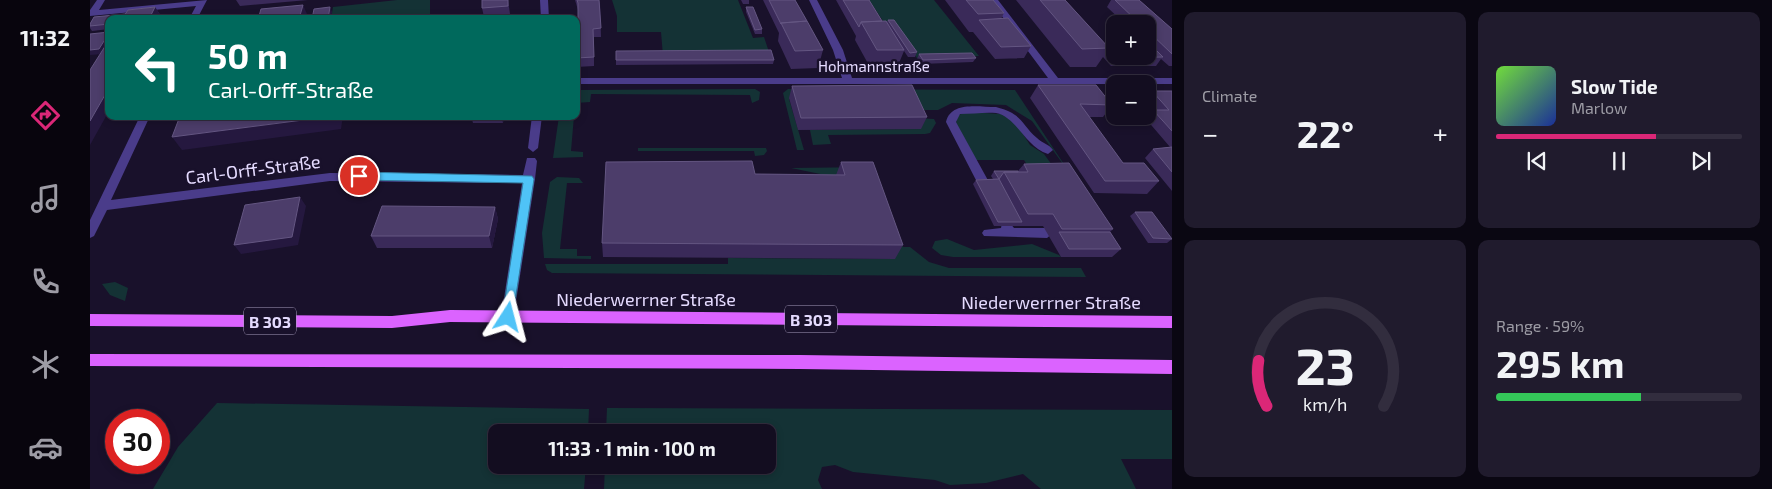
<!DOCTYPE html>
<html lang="en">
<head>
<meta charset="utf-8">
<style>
	:root { --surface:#130d20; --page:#201b2d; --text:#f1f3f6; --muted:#9d9ca5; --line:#322d3e; --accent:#db2777 }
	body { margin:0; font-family:"Exo 2",sans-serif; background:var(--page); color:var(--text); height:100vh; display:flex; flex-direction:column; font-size:19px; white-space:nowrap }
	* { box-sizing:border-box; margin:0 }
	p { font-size:16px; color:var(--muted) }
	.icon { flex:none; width:28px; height:28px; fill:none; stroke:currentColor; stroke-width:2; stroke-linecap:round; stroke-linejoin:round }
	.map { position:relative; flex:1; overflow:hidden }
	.side { display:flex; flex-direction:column; gap:12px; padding:12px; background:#0a0712; width:600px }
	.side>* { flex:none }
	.guide { position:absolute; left:15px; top:15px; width:475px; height:105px; border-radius:10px; box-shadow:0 2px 8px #0003,0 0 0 1px var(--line); background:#00695c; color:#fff; overflow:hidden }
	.tools { position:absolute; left:1016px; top:15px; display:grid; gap:10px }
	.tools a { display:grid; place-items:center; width:50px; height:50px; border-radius:10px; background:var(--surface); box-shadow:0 2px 8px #0003,0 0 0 1px var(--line); font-size:25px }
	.speed { position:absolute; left:15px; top:409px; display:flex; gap:10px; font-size:25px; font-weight:700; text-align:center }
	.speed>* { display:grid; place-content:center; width:65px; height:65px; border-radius:50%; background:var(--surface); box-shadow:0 2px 8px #0003,0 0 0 1px var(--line); line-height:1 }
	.speed .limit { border:8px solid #d22; background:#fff; color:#111 }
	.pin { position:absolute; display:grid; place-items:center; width:42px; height:42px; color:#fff; margin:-21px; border:2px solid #fff; border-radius:50%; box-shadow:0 1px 5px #0007 }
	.me { position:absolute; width:55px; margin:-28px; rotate:9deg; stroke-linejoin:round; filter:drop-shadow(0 0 4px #0008) }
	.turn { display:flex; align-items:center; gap:18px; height:105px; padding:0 20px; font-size:22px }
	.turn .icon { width:65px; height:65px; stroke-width:2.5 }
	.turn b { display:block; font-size:35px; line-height:42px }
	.big { font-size:38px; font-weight:700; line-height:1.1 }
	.side .tile { flex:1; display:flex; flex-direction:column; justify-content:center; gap:8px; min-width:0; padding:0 18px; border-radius:10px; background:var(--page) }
	.side .dial { align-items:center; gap:0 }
	.dial svg { height:130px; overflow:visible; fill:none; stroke:var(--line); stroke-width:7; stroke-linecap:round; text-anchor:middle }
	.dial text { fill:var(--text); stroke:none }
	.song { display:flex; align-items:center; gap:15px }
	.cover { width:60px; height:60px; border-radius:8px; background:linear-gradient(135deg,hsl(100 70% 55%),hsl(230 70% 35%)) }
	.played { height:5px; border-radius:2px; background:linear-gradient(90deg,var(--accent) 65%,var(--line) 65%) }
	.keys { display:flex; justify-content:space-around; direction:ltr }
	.heat { display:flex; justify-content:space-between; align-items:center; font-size:28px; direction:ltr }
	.charge { height:8px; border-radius:4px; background:linear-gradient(90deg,#34c759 59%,var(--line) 0) }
	.side .tiles { flex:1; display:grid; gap:12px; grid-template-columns:repeat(2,1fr) }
	.trip { position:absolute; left:398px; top:424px; width:288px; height:50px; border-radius:10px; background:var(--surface); box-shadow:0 2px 8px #0003,0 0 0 1px var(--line); font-weight:700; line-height:50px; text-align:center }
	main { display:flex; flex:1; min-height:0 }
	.tabs { display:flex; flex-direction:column; width:90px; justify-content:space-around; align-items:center; background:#08050d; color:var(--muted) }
	.tabs .icon { width:35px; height:35px }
	.tabs .current { color:var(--accent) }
	.tabs b { font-size:22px; color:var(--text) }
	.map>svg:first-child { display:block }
	.green { fill:#143235 }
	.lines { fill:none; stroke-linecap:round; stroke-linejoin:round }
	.service { fill:#4a3c8a; fill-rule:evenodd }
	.minor { fill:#4a3c8a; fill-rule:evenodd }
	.primary { fill:#db63ff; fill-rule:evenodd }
	.wall { fill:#3a2a59 }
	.shaded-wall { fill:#25183f }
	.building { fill:#4c3d6a; stroke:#645682 }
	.route { fill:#4fc3f7; stroke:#337fa1 }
	.labels { text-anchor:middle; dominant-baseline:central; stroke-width:5; stroke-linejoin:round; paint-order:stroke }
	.far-street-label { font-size:15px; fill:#e5dbff; stroke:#19112b }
	.shield { fill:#19112b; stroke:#a89ebf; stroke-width:1 }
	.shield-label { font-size:16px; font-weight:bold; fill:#e5dbff }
	.street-label { font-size:18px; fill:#e5dbff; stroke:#19112b }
</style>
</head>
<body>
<main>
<nav class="tabs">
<b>11:32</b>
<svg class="icon current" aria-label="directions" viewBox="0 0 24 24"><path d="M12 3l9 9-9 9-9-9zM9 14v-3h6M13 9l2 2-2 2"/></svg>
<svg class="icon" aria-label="music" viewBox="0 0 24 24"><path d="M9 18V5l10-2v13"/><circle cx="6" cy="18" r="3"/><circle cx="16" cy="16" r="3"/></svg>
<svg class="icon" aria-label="phone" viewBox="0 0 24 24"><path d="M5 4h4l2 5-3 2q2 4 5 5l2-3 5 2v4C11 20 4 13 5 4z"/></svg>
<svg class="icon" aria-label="climate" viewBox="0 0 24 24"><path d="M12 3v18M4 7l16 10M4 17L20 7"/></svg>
<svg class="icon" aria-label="car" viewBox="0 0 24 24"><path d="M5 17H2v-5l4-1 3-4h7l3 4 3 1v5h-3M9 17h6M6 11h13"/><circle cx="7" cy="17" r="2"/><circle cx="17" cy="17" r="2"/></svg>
</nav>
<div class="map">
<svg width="1082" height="489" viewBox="0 0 1082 489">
	<rect width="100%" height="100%" fill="#19112b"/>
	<path class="green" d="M307,0H340V19H241L243,7Z
		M522,0H648L663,38L674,37L680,55L573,56L571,32H527V16Z
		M779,0H844L889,56L827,58L803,24H795Z
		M665,89L670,92L669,100L662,103L660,95L501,94L500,102L486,103V90Z
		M698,89L925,90L983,178L942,121L916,105L862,103L848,110H822L699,99L714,150H707L693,93Z
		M878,112L911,114L926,123L940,145L954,154L970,176H944L934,160H886L866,123L868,115Z
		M469,116H484L481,151L493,152V157L463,158Z
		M826,118L844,119L846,123L840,133L835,134L738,135L741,144L723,145L720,130L831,129Z
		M548,148H676L677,151L674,155L665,156L664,151H548Z
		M784,167L813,247H820L839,262L859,268H991L996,277L462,273L457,270L455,264H638V258L804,259L745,177L701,168Z
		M467,177L489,178L493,183H477L470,249H487V256H501V259L454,258L452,233L460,182Z
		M857,239L884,250L942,244L969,255L971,257H863L851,255L842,248L845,241Z
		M25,282L38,288L35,301L20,295L12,284Z
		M127,403L499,409L498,432H406V465H496L494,489H63L88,447Z
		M517,408L1082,410V459H1031L1046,489H951L933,474L896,483L860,485L845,480L763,472L745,465L732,467L728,480L732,489H514L515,465H676V432H516Z"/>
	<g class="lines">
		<path class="service" d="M906,107C933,114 930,123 947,138C952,143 959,144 963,150L958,154C935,147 927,117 906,113C895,112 882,114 870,114L866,122L900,184L894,188L888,184L856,122C861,101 888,107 906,107Z
			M916,221L920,223L924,228H957L963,233L957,238L894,236L892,233L894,230L911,228L912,223Z"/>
		<path class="minor" d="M7,0H15L9,10L117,0L107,19H99L106,6L0,16V10Z
			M450,0H458L459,19H451Z
			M719,0H727L753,50L762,78H958L900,0H908L968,78H1082V84H486V78H752L743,50Z
			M50,116H60L21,200L240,173L433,175L437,158H445L447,161L445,179L423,321L418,323L413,321L411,317L432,183L240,181L17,210L4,236L0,238V220Z
			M442,116H452L448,148L443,152L438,148Z"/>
		<path class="primary" d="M360,310L1082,316V328L360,322L302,328L0,326V314L302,316Z
			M0,354L710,355L1082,360V374L710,369L0,366Z"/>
	</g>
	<path class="wall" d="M146,0H218L150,6Z
		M418,0L420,14L394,17L392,8Z
		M485,0H509L510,3L511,37H504V66L486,67V29H488V10Z
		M651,0H659V4H653Z
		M673,0H705L733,50L728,68L701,69L688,41L689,33Z
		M746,0H779L792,21L797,22L798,20L827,52L825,57H818L814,51L807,68L781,69L765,40L766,36Z
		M855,0H903L914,13L911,19L941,46L934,58L905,59L883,32H879Z
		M926,0H975L1018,48H1025V56H1058L1059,47L1058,46V24H1035L1017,7L1021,0H1049L1082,29V66H1079L1071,59L1066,66H1021L1013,57L1006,67H980Z
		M65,7L71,16L70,19H19V29L2,31L0,28V24L4,17L35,14L38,10Z
		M656,7L672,29V34H665L656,12Z
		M526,51L684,60L683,64L526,65Z
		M829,54L886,58L883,62L831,64L827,59Z
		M948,85L1022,105L1013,117H999L1033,163L1069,181L1057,194L1004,193L940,98Z
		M702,86L837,117L831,129L708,130L699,98Z
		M1062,91H1082V191L1055,158L1063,149L1080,147L1056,119L1064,110L1058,103V97Z
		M381,116H414L413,123H383Z
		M751,162L813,245L805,259L513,257L512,243L665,174L746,175Z
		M934,164L1023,229L1020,232L1031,249L1022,257H971L953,226H904L883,184L886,180L903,179L901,176L904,171H928Z
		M405,207L408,219L402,248H287L281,236Z
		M1045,212L1082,239L1077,243H1058L1040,216Z"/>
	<path class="shaded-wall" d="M213,5L217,14L216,19H209Z
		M65,7L71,16L70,19H59Z
		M240,7L242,12L241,19H238Z
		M14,41L18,45L13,54L0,55V50Z
		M19,88V111L0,145V121Z
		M244,116H253L251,129L92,150L82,137Z
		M411,116H414L413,123Z
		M210,197L216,206L208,245L151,254L144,245Z
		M405,207L408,219L402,248L399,236Z"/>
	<path class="building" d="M392,0H418V6L392,8Z
		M487,0H509L511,28L503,29L504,57L486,58V29H488V3Z
		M679,0H705L717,21L691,23V24Z
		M753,0H779L792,21L771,22L769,27Z
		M876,0H903L914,13L888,14Z
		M950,0H975L1019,48L992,49Z
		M1025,0H1049L1082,29V54L1058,31V24H1050Z
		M213,5L209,19H141L169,16L171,9Z
		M65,7L59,19H32L38,10Z
		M240,7L238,19H222L224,9Z
		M656,7H663L672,29L665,30Z
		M35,14L32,19H19V24L0,26V24L4,17Z
		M918,18L941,46L911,47L889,20Z
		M798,20H804L827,52L820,53Z
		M717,21L733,50L705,51L691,23Z
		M796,21L814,50H787L771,22Z
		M19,32V40L14,41L9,49L0,50V34Z
		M19,40V88L0,121V70Z
		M1058,47H1063L1073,57L1028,58L1026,56H1058Z
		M1019,48H1025V55Z
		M681,50L684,60H526V51Z
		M882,53L886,58L833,60L829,54Z
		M822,85L837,117L711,118L702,86Z
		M948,85H1006L1022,105L990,104L1033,163H1054L1069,181H1015Z
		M1062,91H1082V131L1063,110H1079Z
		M90,116H244L82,137Z
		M1082,147V172L1063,149Z
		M662,161L665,174L755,175L751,162H783L813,245L512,243L516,162Z
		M979,163L1023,229H972L963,214H938L914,172H938L934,164Z
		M904,171H928V172H914L909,179Z
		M909,179L932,222H908L886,180Z
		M210,197L202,237L144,245L155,205Z
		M292,206L405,207L399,236H281Z
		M1045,212H1062L1082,239L1063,238Z
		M969,232H1020L1031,249H979Z"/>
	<path class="route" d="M269,172L442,176L444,179L422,321L418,322L412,317L433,183L269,180L264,176Z"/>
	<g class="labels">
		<g class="far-street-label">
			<text x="784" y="66">Hohmannstraße</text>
		</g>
		<g class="shield">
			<rect x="695" y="305.5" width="52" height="27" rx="4"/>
			<rect x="154" y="307.5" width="52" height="27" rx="4"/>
		</g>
		<g class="shield-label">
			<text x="721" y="319">B 303</text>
			<text x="180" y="321">B 303</text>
		</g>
		<g class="street-label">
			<text transform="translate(163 169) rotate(-7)">Carl-Orff-Straße</text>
			<text x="556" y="299">Niederwerrner Straße</text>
			<text x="961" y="302">Niederwerrner Straße</text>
		</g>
	</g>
</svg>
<div class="tools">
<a>+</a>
<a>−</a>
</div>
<div class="speed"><div class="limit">30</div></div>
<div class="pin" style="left:269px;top:176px;background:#d93025"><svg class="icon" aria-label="arrive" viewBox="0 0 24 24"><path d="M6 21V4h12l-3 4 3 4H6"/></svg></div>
<svg class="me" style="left:418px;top:317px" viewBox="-20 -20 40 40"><path d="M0-17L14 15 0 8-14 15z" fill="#4fc3f7" stroke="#fff" stroke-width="4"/></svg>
<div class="trip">11:33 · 1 min · 100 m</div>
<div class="guide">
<div class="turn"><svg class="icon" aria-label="left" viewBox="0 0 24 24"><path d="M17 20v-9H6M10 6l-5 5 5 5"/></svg><div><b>50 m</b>Carl-Orff-Straße</div></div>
</div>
</div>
<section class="side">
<div class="tiles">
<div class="tile"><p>Climate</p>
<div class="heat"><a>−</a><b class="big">22°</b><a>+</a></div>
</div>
<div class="tile">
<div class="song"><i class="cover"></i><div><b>Slow Tide</b><p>Marlow</p></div></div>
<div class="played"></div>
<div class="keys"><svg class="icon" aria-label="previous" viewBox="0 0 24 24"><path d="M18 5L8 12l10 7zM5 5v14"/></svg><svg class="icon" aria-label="pause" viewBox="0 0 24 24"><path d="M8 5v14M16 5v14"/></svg><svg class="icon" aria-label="next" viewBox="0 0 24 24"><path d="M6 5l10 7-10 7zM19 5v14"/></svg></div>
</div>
<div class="tile dial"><svg viewBox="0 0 100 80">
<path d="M14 69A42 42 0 1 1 86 69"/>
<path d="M14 69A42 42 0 0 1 9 41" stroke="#db2777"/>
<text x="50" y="56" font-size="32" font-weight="700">23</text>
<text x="50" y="72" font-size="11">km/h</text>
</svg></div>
<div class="tile"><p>Range · 59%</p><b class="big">295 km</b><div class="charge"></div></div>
</div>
</section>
</main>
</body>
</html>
